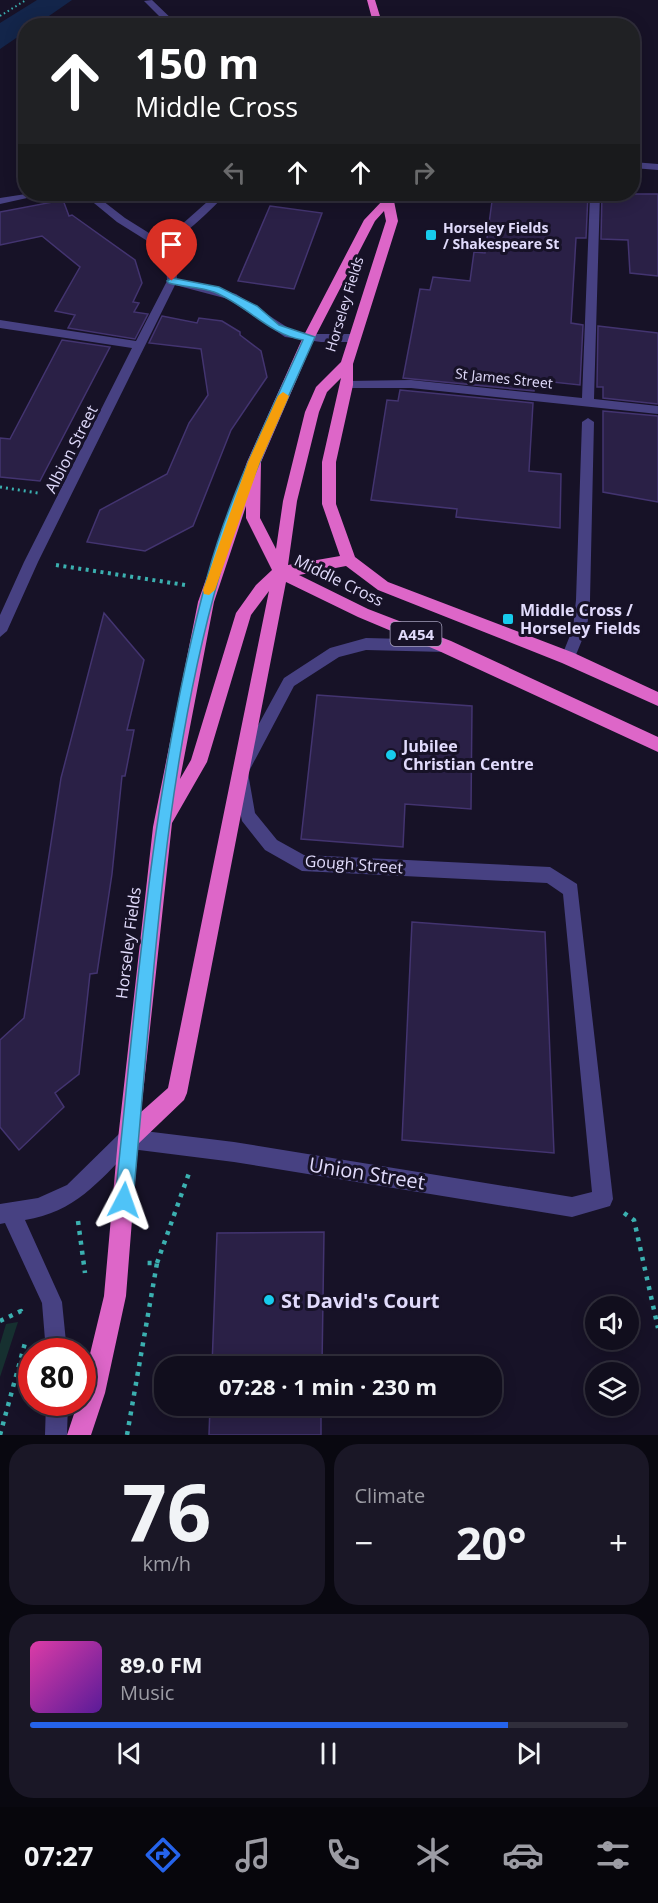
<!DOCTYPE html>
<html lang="en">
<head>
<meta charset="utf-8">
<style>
	:root { --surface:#110e1d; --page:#1a1726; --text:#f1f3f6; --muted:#9c9ca4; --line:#302e3b; --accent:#2563eb }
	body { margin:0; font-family:"Open Sans",sans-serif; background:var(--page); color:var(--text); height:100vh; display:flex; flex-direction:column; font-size:22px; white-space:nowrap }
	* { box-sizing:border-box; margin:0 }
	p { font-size:20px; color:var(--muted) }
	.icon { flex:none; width:33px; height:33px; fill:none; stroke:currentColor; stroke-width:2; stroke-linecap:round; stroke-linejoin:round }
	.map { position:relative; height:1435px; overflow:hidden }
	.details { display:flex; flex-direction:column; gap:9px; padding:9px; background:#090810; flex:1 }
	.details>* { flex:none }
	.banner { position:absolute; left:18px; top:18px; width:622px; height:183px; border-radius:24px; box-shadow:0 3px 15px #0003,0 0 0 2px var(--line); background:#202124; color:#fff; overflow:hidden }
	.controls { position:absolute; left:585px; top:1296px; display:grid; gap:12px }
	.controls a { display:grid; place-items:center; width:54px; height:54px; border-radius:50%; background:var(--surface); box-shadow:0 3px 15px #0003,0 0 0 2px var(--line); font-size:30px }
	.speed { position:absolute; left:18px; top:1338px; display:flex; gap:12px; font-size:30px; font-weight:700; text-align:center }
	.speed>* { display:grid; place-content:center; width:78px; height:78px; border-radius:50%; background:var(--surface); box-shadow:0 3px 15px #0003,0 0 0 2px var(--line); line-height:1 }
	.speed .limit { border:9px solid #d22; background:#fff; color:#111 }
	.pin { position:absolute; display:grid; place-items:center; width:51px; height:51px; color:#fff; margin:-62px -26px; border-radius:50% 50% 50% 0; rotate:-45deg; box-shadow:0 0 6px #0007 }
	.pin .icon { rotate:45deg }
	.me { position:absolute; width:66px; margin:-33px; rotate:4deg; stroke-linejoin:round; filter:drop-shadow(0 0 4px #0008) }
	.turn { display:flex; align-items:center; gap:21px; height:126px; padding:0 18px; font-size:27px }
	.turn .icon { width:78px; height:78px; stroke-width:2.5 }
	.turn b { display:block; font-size:42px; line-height:51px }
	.lanes { display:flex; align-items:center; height:57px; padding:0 18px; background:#0003; justify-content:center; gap:30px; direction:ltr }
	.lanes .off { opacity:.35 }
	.big { font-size:45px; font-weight:700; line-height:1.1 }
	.details .tile { flex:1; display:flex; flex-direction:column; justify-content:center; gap:9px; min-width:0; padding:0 21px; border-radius:24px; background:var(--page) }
	.details .dial { align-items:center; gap:0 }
	.dial b { font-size:78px; line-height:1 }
	.song { display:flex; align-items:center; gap:18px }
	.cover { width:72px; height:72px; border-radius:9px; background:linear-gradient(135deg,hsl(320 70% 55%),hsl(270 70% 35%)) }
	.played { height:6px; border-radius:3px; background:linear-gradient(90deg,var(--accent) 80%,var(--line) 80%) }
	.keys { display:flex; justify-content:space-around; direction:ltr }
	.heat { display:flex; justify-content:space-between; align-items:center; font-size:33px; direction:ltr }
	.details .tiles { flex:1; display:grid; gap:9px; grid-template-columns:1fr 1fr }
	.tile:last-child { grid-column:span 2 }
	.trip { position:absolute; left:154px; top:1356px; width:348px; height:60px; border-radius:24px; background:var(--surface); box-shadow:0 3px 15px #0003,0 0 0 2px var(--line); font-weight:700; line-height:60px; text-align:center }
	.tab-bar { display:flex; height:96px; justify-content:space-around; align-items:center; background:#07060c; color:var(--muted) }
	.tab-bar .icon { width:42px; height:42px }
	.tab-bar .on { color:var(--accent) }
	.tab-bar b { font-size:27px; color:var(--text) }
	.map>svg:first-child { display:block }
	.green { fill:#163030 }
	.water { fill:#13254a }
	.building { fill:#2a2046; stroke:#433470; stroke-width:1.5 }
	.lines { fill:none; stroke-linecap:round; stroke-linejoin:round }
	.path-far3 { stroke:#3bb0b0; stroke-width:2; stroke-dasharray:1.5 3; stroke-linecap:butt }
	.path-far2 { stroke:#3bb0b0; stroke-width:3; stroke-dasharray:2 4; stroke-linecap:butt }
	.path-far1 { stroke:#3bb0b0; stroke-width:4; stroke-dasharray:3 4.5; stroke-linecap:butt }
	.path { stroke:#3bb0b0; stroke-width:4.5; stroke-dasharray:4 6; stroke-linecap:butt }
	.service { fill:#474182; fill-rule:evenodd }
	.minor { fill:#474182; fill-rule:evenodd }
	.trunk { fill:#dd66c8; fill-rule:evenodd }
	.route { fill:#4fc3f7; stroke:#337fa1; stroke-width:1.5 }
	.slow { fill:#f59e0b }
	.poi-dot { fill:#17cbec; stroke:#171227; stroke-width:2 }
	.labels { text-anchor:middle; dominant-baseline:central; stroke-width:6; stroke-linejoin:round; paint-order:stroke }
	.far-poi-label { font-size:14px; font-weight:bold; fill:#e1dbfc; stroke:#171227; text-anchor:start }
	.far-street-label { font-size:14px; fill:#e1dbfc; stroke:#171227 }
	.shield { fill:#171227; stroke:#a49fbc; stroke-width:1.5 }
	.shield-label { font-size:15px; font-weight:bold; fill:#e1dbfc }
	.street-label { font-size:16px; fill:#e1dbfc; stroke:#171227 }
	.poi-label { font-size:16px; font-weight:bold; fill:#e1dbfc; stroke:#171227; text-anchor:start }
	.near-street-label { font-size:20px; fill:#e1dbfc; stroke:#171227 }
	.near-poi-label { font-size:20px; font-weight:bold; fill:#e1dbfc; stroke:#171227; text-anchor:start }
</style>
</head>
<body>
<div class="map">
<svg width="658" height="1435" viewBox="0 0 658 1435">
	<rect width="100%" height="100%" fill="#171227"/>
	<path class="green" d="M18,1322L0,1377V1344L6,1324Z"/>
	<path class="water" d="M37,0H72L36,25L26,26L25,32L0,49V23Z"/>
	<path class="building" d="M493,194L548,198V194H588L586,238H576L571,323L583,325L580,385L534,380V391L403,378L420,289L430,290L433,277L470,281L474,252L485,253Z
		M602,194H658V276L630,273L628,240L601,239Z
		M63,200L69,216L72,215L135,260L142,283L133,302L139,303L134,312L148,314L135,339L68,328L75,315L55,311L80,267L42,236L0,245V212Z
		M270,206L322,213L294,289L238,281Z
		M162,316L197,323L199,318L222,321L240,332V335L261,351L267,377L231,430L193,526L145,551L87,542L100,510L167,474L189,423L208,395L201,349L149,343Z
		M598,326L658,333V404L603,398V387H597Z
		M62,340L110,347L40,481L0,477V438L10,439Z
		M400,390L533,403L529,471L561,474L560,528L456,517L457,509L371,500L387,400L398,401Z
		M603,411L658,416V502L603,492Z
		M104,613L144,660L127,730H134L125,776H122L112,874L97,973L90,974L79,1074L55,1093L64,1107L19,1150L0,1127V1040L24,1018L61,778Z
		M317,695L472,706L471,809L405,804L403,847L301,839Z
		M412,922L545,932L554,1153L402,1140Z
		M324,1232L322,1366H212L217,1233Z
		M210,1406H321V1435H209Z"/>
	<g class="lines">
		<path class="path-far3" d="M0,16L26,0"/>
		<path class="path-far2" d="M0,487L38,493"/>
		<path class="path-far1" d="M56,565L185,585"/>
		<path class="path" d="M624,1213L634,1220L658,1328
			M78,1221L85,1273
			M157,1263L189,1173
			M0,1321L21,1311L23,1315
			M0,1435L25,1343
			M127,1435L157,1263H146"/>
		<path class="service" d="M152,0L177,24L178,26H169L144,1Z
			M377,18H380V22L355,26H329Z
			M216,194H226C215,206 172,249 157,247V243L180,226Z"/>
		<path class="minor" d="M633,162L658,164V170L633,168Z
			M26,194H45L0,204V198Z
			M83,194H94L125,218L165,243L176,261L177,279L236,294L293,331L312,334H354L360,338L354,342H321L285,337L228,299L175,285L38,562L7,631L0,637V615L24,562L132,348L0,328V320L136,341L167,281L166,261L157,247L117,222Z
			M590,194H600L594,399L658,406V414L411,388H343L341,385L347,381L411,380L582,398Z
			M588,418L594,422L590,600L587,628L573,662H563L561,658L573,628L576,600L582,422Z
			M366,638L445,640L450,642L452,646L450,650L445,652L366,650L339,657L294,686L248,773L255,813L277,840L304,855L550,867L577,884L613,1199L610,1206L572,1217L234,1162L131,1149C98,1182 75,1212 25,1220L62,1302L67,1352H46L42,1303L5,1223L0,1224V1204L38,1198L67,1185L121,1132L128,1129L234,1142L572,1197L592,1192L563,894L547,883L302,871L265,850L242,821L232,773L284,678L330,648Z
			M46,1402H68L67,1435H45Z"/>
		<path class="trunk" d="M367,0H375L383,26H374Z
			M385,194H395L394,201L398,221L353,364V385L336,462V504L355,557L388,582L574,653L658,692V706L562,663L378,590L346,566L299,575L368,609L451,641L658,737V752L439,651L358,617L286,582L187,1093L184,1100L138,1144L126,1296L105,1393L91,1435H67L78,1402H82V1387L104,1296L118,1139L153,827L198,602L247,462L303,337L364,220L383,200ZM384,211L386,221L341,362L316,387L305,412L283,501L276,549L260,518L261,462L315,337L375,221ZM341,378L322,462V504L340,556L288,565L297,501L319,412L327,392ZM246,506V518L272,570L256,585L236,613L191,760L180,779L214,602ZM269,591L168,1088L141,1112L172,823L207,762L251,615Z"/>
	</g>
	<path class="route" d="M172,278L219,287L257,306L279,325L315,337C281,414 243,492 220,573C162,776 153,991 133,1200L130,1207L124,1209L117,1207L115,1200C137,991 152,779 208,574C230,493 269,416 303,340C268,334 247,305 214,292C200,287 183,287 169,283L167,281Z"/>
	<path class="slow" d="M283,392L289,396L260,462L215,590L209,595L204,594L203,590L248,462L278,396Z"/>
	<g class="poi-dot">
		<rect x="425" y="229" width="12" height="12" rx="3"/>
		<rect x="502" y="613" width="12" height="12" rx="3"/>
		<circle cx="391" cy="755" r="6"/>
		<circle cx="269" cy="1300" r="6"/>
	</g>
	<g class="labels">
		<g class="far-poi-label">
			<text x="443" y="227">Horseley Fields<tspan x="443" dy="16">/ Shakespeare St</tspan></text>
		</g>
		<g class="far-street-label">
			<text transform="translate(344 304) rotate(-73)">Horseley Fields</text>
			<text transform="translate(504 378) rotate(6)">St James Street</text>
		</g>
		<rect class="shield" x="390.5" y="622" width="51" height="24" rx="4.5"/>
		<g class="shield-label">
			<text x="416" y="634">A454</text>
		</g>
		<g class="street-label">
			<text transform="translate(71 449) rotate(-63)">Albion Street</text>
			<text transform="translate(339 580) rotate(26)">Middle Cross</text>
			<text transform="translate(354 864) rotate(4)">Gough Street</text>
			<text transform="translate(128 943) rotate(-83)">Horseley Fields</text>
		</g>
		<g class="poi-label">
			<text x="520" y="610">Middle Cross /<tspan x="520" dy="18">Horseley Fields</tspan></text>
			<text x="403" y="746">Jubilee<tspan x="403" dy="18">Christian Centre</tspan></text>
		</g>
		<g class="near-street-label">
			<text transform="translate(367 1173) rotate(9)">Union Street</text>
		</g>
		<g class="near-poi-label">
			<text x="281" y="1300">St David's Court</text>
		</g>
	</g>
</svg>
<div class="controls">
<a><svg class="icon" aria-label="sound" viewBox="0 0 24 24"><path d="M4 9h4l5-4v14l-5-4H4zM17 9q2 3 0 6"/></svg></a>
<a><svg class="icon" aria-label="layers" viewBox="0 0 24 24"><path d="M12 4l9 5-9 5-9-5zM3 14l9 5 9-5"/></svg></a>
</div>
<div class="speed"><div class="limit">80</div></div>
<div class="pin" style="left:172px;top:281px;background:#d93025"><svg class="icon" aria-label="arrive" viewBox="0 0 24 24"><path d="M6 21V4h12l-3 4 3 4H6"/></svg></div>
<svg class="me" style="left:124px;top:1200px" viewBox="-20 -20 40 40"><path d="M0-17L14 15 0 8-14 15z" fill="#4fc3f7" stroke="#fff" stroke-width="4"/></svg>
<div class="trip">07:28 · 1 min · 230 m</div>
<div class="banner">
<div class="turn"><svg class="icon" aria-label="ahead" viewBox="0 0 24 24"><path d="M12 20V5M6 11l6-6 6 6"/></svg><div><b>150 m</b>Middle Cross</div></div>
<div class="lanes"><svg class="icon off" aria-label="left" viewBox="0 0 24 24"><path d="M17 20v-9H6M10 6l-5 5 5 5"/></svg><svg class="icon" aria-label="ahead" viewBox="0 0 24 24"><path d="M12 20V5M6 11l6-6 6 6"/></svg><svg class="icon" aria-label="ahead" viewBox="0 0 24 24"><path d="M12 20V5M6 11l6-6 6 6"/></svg><svg class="icon off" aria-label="right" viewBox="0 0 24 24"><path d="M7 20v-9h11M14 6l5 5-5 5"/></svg></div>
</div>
</div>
<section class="details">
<div class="tiles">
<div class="tile dial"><b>76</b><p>km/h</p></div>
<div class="tile"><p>Climate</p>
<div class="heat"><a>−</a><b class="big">20°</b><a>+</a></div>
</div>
<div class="tile">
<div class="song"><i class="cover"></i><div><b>89.0 FM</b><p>Music</p></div></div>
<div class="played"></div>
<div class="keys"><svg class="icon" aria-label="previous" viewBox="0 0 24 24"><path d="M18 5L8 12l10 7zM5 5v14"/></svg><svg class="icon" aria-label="pause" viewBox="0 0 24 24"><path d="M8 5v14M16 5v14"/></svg><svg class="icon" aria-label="next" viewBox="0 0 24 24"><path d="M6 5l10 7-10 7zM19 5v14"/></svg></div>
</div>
</div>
</section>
<nav class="tab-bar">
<b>07:27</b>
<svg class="icon on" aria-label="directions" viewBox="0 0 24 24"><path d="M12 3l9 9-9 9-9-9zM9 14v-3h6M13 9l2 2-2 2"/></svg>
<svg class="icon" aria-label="music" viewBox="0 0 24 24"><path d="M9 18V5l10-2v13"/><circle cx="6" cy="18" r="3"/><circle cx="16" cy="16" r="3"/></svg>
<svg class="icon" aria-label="phone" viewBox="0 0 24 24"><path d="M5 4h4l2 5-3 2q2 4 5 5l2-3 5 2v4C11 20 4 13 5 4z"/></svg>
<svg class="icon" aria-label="climate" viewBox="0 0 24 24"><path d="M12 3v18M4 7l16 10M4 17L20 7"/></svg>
<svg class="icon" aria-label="car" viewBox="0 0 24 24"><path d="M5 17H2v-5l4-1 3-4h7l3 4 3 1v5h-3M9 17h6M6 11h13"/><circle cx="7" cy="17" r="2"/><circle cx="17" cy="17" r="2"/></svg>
<svg class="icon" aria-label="filters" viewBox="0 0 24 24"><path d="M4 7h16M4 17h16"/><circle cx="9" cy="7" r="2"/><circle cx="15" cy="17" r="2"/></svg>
</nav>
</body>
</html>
